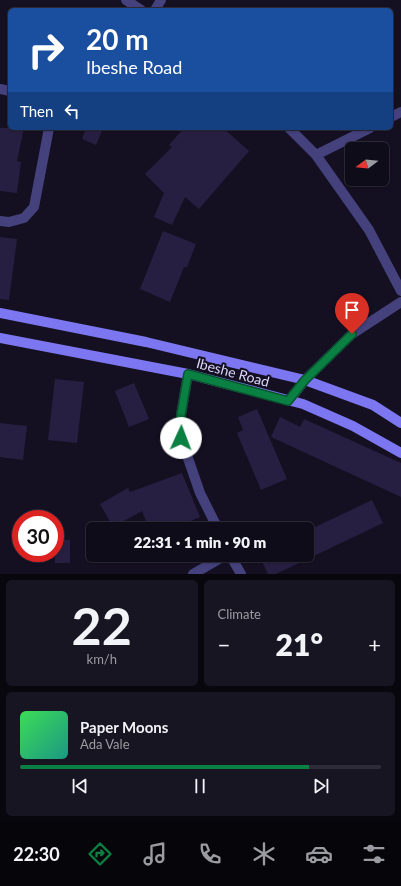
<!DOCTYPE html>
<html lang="en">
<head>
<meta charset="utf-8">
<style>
	:root { --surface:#0f0c1a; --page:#181523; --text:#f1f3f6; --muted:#9b9ba2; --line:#2f2c39; --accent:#0b8043 }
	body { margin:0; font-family:Lato,sans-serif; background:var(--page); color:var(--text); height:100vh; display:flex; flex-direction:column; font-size:15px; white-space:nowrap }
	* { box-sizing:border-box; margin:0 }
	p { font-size:13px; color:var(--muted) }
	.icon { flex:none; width:22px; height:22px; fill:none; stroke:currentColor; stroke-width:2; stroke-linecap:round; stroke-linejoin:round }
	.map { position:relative; height:574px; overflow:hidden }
	.details { display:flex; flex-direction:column; gap:6px; padding:6px; background:#08070e; flex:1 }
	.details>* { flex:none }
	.guide { position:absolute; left:8px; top:8px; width:385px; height:122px; border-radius:6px; box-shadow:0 1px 3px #0004,0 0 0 1px var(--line); background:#1a4fa0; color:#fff; overflow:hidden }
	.needle { width:26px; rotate:254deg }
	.fabs { position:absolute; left:345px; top:142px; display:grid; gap:8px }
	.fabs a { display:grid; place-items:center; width:44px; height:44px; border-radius:6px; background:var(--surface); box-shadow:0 1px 3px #0004,0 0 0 1px var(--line); font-size:20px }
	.speed { position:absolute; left:12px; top:510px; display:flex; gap:8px; font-size:20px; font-weight:700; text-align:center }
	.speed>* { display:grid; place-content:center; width:52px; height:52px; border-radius:50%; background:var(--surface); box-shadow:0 1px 3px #0004,0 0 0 1px var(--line); line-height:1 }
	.speed .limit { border:6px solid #d22; background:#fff; color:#111 }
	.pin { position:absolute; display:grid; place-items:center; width:34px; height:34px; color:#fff; margin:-41px -17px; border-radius:50% 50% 50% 0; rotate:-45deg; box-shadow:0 0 4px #0007 }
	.pin .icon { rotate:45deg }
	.me { position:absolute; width:44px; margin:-22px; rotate:2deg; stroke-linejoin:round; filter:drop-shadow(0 0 3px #0008) }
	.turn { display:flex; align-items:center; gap:14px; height:84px; padding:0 12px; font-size:18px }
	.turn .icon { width:52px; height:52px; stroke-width:2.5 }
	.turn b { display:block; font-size:28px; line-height:34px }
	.then { display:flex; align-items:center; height:38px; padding:0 12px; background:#0003; gap:8px; font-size:15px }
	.big { font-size:30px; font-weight:800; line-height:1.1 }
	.details .widget { flex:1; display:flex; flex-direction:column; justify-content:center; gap:6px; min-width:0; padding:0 14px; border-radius:6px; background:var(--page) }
	.details .dial { align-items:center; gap:0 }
	.dial b { font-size:52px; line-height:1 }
	.song { display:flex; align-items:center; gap:12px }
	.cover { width:48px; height:48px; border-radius:6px; background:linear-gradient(135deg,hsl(130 70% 55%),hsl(170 70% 35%)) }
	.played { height:4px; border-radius:2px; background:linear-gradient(90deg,var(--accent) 80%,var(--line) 80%) }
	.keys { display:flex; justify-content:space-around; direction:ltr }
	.heat { display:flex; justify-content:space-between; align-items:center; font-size:22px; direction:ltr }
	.details .tiles { flex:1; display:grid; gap:6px; grid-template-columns:1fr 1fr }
	.widget:last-child { grid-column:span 2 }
	.trip { position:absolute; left:86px; top:522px; width:228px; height:40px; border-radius:6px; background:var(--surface); box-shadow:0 1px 3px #0004,0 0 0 1px var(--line); font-weight:800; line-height:40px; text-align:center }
	.tabs { display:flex; height:64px; justify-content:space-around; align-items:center; background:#06050a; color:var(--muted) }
	.tabs .icon { width:28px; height:28px }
	.tabs .active { color:var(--accent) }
	.tabs b { font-size:18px; color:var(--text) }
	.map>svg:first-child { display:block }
	.building { fill:#261f41 }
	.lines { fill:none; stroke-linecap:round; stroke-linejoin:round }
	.minor { stroke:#44417c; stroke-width:10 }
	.secondary { stroke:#7c77f0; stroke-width:10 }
	.route-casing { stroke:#07532c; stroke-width:10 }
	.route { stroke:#0b8043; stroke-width:7 }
	.labels { text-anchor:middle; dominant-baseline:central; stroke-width:4; stroke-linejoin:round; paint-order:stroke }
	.street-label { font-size:14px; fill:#dbd6fb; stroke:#141022 }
</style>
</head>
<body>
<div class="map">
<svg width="401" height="574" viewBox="0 0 401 574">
	<rect width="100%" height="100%" fill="#141022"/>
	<path class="building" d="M0,128H24L17,161L21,162L17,193L0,191Z
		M86,128H103L96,145L82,139Z
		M184,128H223L249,151L199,209L185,197L172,225L154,217L164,193L145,174L172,147L169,145Z
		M163,231L196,244L187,267H184L170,302L140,289Z
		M0,237L17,239L9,300L0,299Z
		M55,379L84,382L77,443L48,440Z
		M134,383L149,419L129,427L115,391Z
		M257,409L287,479L261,490L237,433L243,430L238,417Z
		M280,417L300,427L304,419L401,463V497L271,437Z
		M0,423L27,426L23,460L0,457Z
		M182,473L200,517L172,529H149L142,511L113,527L100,504L128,488L130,492Z
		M372,500L383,523L276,574H268L259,555H307V531Z
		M55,540H70V563H55Z"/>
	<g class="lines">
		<path class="minor" d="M126,0L141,10
			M155,10L161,0
			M0,89L10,91
			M391,117L401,112
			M289,128L316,155L369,230L401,291
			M316,155L370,128
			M0,221L9,222L24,218L34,207L49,128
			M188,374L181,415V438L200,493L218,529
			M289,401L305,380L352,334L401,302
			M230,555L241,574
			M193,574L226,555"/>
		<path class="secondary" d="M0,313L146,342L305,380L373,405L401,423
			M0,338L188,374L303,404L353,426L401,453"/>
	</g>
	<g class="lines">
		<defs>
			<path id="route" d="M181,438V415L188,374L288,401L305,380L352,334"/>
		</defs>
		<use href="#route" class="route-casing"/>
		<use href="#route" class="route"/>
	</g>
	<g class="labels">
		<g class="street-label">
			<text transform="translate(233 372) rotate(15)">Ibeshe Road</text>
		</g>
	</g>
</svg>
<div class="fabs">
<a><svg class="needle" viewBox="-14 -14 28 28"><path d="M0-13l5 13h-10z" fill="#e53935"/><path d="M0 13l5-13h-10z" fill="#9b9ba2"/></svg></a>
</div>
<div class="speed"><div class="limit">30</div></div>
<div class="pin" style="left:352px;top:334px;background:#d93025"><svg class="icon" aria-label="arrive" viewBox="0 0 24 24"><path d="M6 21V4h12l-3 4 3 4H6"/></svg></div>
<svg class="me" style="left:181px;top:438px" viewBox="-20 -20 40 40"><circle r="19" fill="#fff"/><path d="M0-13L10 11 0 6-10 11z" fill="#0b8043"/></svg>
<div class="trip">22:31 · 1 min · 90 m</div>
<div class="guide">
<div class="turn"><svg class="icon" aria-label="right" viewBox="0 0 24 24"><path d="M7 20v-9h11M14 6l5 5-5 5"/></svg><div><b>20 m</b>Ibeshe Road</div></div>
<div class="then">Then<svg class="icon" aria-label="left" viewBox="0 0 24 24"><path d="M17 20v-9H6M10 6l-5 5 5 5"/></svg></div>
</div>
</div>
<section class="details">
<div class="tiles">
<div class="widget dial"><b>22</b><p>km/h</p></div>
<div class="widget"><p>Climate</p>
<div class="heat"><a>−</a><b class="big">21°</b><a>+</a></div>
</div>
<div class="widget">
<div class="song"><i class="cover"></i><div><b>Paper Moons</b><p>Ada Vale</p></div></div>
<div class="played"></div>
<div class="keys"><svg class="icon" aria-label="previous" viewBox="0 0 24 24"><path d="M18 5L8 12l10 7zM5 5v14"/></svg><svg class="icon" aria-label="pause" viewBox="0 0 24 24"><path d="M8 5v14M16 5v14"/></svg><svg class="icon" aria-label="next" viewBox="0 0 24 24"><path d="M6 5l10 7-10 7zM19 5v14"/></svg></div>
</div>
</div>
</section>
<nav class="tabs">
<b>22:30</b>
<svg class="icon active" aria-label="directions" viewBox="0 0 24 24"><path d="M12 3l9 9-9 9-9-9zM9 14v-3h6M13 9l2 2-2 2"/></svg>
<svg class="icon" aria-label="music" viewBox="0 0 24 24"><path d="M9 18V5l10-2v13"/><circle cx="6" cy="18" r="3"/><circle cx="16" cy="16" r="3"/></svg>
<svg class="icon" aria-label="phone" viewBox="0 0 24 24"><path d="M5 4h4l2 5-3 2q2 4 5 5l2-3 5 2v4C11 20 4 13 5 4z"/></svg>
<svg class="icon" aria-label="climate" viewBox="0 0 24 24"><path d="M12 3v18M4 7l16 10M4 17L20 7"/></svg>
<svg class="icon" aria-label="car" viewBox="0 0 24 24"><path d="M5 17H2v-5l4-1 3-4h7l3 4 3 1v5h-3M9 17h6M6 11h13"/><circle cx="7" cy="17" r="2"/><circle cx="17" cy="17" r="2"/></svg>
<svg class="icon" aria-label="filters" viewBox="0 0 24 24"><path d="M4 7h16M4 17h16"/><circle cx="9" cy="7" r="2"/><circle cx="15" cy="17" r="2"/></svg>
</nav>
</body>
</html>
